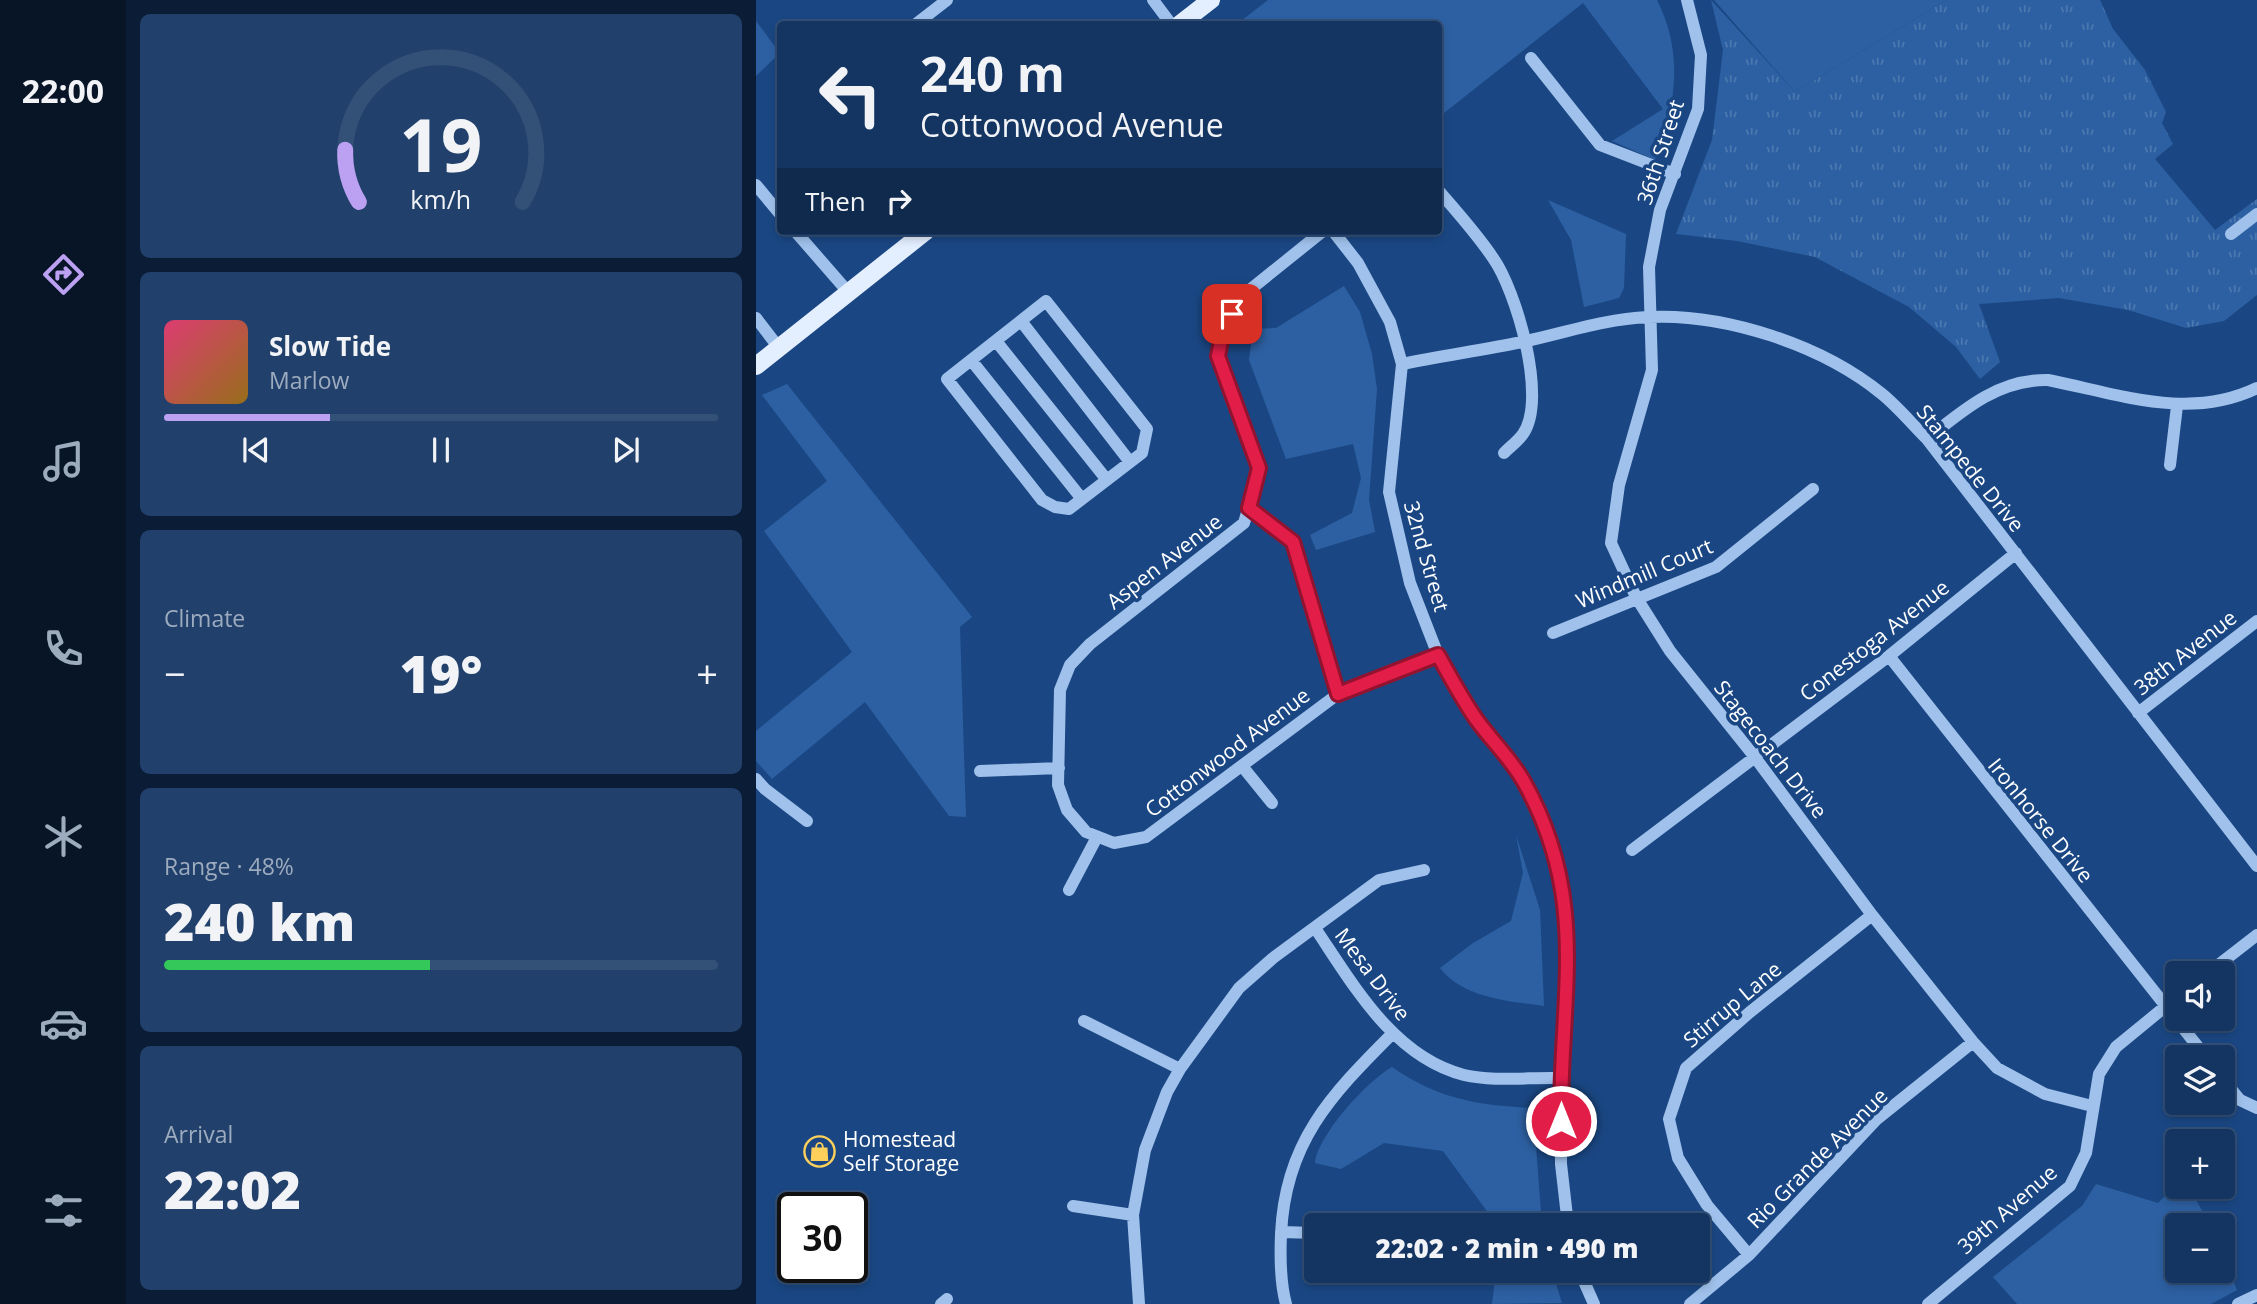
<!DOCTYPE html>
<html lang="en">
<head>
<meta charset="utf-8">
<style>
	:root { --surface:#143562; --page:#21406b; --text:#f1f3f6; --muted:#9dabbe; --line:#335077; --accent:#bca0f2 }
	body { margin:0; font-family:"Open Sans",sans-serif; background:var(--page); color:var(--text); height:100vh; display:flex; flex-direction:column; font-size:26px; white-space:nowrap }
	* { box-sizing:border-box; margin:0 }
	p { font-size:23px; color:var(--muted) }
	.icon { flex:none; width:38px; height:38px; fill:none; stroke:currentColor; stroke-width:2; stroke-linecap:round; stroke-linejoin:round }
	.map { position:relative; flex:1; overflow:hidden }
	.side { display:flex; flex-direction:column; gap:14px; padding:14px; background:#0b1d36; width:630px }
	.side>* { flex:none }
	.hud { position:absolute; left:21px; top:21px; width:665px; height:214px; border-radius:7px; box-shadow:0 4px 10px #0003,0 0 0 2px var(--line); background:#143562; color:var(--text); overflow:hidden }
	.fabs { position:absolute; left:1409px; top:961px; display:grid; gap:14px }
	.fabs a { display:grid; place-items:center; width:70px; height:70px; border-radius:7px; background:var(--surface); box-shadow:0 4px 10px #0003,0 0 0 2px var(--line); font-size:35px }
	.speed { position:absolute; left:21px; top:1192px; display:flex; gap:14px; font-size:35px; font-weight:700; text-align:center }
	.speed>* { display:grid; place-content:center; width:91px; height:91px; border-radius:50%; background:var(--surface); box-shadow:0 4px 10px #0003,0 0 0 2px var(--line); line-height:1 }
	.speed .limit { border:4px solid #111; border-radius:10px; background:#fff; color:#111 }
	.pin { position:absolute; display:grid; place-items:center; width:60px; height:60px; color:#fff; margin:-30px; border-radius:14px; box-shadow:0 4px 10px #0006 }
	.me { position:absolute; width:77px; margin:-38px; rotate:0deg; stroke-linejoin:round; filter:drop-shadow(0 0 5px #0008) }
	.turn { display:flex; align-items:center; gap:24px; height:147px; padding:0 28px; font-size:32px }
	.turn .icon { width:91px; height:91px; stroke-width:2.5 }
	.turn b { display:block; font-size:49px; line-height:60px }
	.then { display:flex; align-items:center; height:66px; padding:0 28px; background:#0003; gap:14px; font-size:26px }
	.big { font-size:52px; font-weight:800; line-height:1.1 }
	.side .card { flex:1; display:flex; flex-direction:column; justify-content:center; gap:10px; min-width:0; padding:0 24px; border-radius:10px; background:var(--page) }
	.side .dial { align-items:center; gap:0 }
	.dial svg { height:182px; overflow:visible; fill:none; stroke:var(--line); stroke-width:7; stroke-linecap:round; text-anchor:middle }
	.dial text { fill:var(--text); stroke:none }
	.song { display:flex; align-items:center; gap:21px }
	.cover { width:84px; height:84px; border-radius:10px; background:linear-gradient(135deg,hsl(340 70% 55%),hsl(40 70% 35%)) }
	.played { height:7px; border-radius:4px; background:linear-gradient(90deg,var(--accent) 30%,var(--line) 30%) }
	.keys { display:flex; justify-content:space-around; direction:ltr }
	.heat { display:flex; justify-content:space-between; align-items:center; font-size:38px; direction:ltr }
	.charge { height:10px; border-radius:5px; background:linear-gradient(90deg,#34c759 48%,var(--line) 0) }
	.trip { position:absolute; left:548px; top:1213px; width:406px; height:70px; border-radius:7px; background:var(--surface); box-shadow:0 4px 10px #0003,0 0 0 2px var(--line); font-weight:800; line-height:70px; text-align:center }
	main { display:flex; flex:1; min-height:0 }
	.tab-bar { display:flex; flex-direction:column; width:126px; justify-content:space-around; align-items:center; background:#081527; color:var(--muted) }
	.tab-bar .icon { width:49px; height:49px }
	.tab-bar .current { color:var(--accent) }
	.tab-bar b { font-size:32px; color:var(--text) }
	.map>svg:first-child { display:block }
	.grass { fill:#2d60a2 }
	.park { fill:url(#park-tufts) }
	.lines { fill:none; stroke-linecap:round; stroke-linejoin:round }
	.minor { stroke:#9fc1eb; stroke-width:12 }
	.major { stroke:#e3eeff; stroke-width:18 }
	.route-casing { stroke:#92132f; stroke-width:18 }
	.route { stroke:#e11d48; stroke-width:12 }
	.labels { text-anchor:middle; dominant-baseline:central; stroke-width:7; stroke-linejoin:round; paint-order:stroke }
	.street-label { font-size:21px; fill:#fff; stroke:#1a4783 }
	.poi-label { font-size:21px; fill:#fff; stroke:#1a4783; text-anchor:start }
</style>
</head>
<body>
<main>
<nav class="tab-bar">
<b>22:00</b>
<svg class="icon current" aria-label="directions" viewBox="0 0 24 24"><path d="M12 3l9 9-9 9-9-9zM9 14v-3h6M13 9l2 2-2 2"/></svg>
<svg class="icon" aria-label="music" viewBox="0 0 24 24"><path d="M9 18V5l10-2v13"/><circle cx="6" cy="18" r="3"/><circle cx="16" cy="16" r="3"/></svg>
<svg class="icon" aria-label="phone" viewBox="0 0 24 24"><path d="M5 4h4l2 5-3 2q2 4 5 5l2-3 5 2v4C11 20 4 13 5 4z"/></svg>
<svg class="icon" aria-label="climate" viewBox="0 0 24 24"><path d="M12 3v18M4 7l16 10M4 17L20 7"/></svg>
<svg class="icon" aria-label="car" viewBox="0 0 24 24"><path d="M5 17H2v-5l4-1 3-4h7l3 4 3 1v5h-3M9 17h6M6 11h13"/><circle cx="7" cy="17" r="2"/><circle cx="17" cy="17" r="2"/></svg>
<svg class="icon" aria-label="filters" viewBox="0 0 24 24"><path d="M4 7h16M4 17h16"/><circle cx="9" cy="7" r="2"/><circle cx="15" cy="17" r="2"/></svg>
</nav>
<section class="side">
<div class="card dial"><svg viewBox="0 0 100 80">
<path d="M14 69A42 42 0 1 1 86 69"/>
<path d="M14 69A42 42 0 0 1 8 46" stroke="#bca0f2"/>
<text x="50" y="56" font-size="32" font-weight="700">19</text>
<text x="50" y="72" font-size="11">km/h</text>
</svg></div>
<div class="card">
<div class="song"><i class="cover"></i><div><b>Slow Tide</b><p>Marlow</p></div></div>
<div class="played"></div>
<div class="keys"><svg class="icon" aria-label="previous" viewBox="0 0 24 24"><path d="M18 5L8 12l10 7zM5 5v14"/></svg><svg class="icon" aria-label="pause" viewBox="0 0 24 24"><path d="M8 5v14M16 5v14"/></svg><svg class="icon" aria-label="next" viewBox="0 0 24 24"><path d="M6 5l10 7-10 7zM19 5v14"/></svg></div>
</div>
<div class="card"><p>Climate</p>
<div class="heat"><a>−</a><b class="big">19°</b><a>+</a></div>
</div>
<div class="card"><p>Range · 48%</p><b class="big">240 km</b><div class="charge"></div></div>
<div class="card"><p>Arrival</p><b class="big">22:02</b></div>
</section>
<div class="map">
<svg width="1501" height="1304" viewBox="0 0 1501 1304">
	<defs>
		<pattern id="park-tufts" width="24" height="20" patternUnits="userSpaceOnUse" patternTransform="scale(1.75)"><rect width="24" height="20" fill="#2d60a2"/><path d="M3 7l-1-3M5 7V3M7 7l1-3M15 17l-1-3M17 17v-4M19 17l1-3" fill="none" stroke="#4c78b0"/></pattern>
	</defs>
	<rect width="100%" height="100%" fill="#1a4783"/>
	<path class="grass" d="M512,0H901C928,53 920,107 899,160L856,141L907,109L827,3L683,117L682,24H481Z
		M958,0H1190L1039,92Z
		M0,21L24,53L0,76Z
		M792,200L870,234L868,288L863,298L828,307L815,240Z
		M588,286L604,312L616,354L621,389L613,500L619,532L560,550L554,535L596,513L605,478L597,444L530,459L493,360L497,329L520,328Z
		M31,384L216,617L204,627L210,817L193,816L109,702L16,779L0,761V731L96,652L8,531L71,481L6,395Z
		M760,835L784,910L788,1006C752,1001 707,998 684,968L717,943L755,921L767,873Z
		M636,1067C682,1099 721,1105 775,1108L782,1119L780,1146L786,1225H741L687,1151L628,1143L585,1169L559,1163C562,1135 611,1081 636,1067Z
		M1340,1184L1402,1203L1421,1184V1186L1433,1187L1454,1225H1421V1270H1466L1467,1255L1481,1290L1455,1304H1261L1237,1277L1326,1206Z
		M740,1271H796L806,1303L736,1304Z"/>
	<path class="park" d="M955,0L1039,92L1190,0H1344L1357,29L1389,70L1410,112L1406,123L1417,144L1399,159L1459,230L1501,199V295L1468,321L1430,328L1372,310L1303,298L1223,304L1244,362L1224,379L1200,347L1153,307L1059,257L981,241L920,234L956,140L967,50Z"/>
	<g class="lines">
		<path class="minor" d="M397,0L415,24
			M931,0L945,55L942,109L904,210L893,267L896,370L863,485L855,543L880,597L914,651L998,756L1116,915L1217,1042L1241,1068L1289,1094L1336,1106
			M160,24L191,0
			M775,58L844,145L919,174
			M0,185L24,214
			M682,190C701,212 721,234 737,258C760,290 792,399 767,434C762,441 754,447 748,453
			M39,231L93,293
			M567,231L485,297L467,331L462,357L504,468L488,523L334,644L314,665L304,690L302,785L311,810L330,832L358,843L390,837L582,694L682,655
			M577,231L602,263L634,322L646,364L633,492L654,583L682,655L719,717L767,780L795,839L809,898L813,971L805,1078V1164L812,1225
			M1475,234L1501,214
			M290,301L391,429L386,453L313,509L299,507L286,500L191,379Z
			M0,318L23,348
			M265,321L374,462
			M240,341L351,480
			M215,360L326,499
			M646,364C686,356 726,350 766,342C808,333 848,319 892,317C969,313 1066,345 1126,394C1142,407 1156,424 1171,439L1501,866
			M1171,439C1208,409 1243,379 1292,380C1363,394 1433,421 1501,388
			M1414,465L1421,406
			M493,508L537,543L582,694
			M797,633L960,567L1057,489
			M1133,656L1450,1057
			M1382,713L1501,621
			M486,766L516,803
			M224,771L303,768
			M0,779L9,789L51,821
			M876,850L1133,656L1260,553
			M313,890L341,837
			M559,928C597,984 637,1057 708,1075C738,1082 774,1077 805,1078
			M1452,973L1501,935
			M328,1021L424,1069
			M1466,1078L1484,1100L1501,1108
			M317,1206L377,1215
			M525,1232L560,1233
			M993,1255L951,1205L922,1158L913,1119L930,1068L994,1012L1116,915
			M823,1270L838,1304
			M185,1304L191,1299
			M383,1304L377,1215L389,1150L411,1092L424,1069L483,988L517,958L623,880L668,870
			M530,1304C524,1282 524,1257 525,1234C529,1143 574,1096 636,1034
			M934,1304L993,1255L1121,1119L1217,1042
			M1172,1304L1314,1186L1330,1153L1343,1074L1360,1047L1421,997
			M1482,1304L1501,1295"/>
		<path class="major" d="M424,24L455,0
			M0,366L170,231"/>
	</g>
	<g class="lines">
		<defs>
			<path id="route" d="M476,314L467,331L462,356L503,468L493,508L537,542L582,694L682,655C694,676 706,699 720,719C735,740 756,760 768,782C834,900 804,996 805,1121"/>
		</defs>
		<use href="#route" class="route-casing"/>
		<use href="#route" class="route"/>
	</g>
	<defs>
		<symbol id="shop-ring" viewBox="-11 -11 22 22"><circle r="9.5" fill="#1a4783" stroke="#fdd05b" stroke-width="1.5"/><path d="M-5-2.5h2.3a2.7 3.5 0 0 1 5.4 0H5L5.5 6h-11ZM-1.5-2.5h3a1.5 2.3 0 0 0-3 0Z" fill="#fdd05b"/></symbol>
	</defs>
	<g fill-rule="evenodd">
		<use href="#shop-ring" x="46" y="1134" width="35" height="35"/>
	</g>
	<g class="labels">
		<g class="street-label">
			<text transform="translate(904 152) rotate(-72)">36th Street</text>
			<text transform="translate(1215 468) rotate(51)">Stampede Drive</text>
			<text transform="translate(671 556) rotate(74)">32nd Street</text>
			<text transform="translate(408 561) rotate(-38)">Aspen Avenue</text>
			<text transform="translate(888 573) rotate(-23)">Windmill Court</text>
			<text transform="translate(1118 640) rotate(-38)">Conestoga Avenue</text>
			<text transform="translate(1429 652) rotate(-38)">38th Avenue</text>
			<text transform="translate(1015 749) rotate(52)">Stagecoach Drive</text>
			<text transform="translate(471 752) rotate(-37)">Cottonwood Avenue</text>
			<text transform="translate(1285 820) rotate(51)">Ironhorse Drive</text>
			<text transform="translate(617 974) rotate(53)">Mesa Drive</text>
			<text transform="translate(976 1004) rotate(-40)">Stirrup Lane</text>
			<text transform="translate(1061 1158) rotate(-45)">Rio Grande Avenue</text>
			<text transform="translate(1251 1209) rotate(-41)">39th Avenue</text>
		</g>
		<g class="poi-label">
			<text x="87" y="1139">Homestead<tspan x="87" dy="24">Self Storage</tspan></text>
		</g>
	</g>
</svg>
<div class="fabs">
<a><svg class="icon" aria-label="sound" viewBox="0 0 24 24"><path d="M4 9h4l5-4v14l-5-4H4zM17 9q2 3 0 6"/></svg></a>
<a><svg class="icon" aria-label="layers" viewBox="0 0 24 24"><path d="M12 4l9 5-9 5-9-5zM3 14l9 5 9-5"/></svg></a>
<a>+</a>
<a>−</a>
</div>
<div class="speed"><div class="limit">30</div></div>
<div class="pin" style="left:476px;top:314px;background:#d93025"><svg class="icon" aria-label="arrive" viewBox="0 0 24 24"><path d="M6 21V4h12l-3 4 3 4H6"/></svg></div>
<svg class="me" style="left:805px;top:1121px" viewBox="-20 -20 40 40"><circle r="17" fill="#e11d48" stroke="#fff" stroke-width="3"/><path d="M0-11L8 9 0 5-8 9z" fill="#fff"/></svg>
<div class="trip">22:02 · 2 min · 490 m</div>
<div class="hud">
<div class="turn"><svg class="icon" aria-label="left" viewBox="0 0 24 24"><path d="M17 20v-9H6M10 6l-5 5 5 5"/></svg><div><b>240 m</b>Cottonwood Avenue</div></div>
<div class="then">Then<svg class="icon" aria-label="right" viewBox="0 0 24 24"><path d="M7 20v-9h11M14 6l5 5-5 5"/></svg></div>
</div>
</div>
</main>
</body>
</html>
